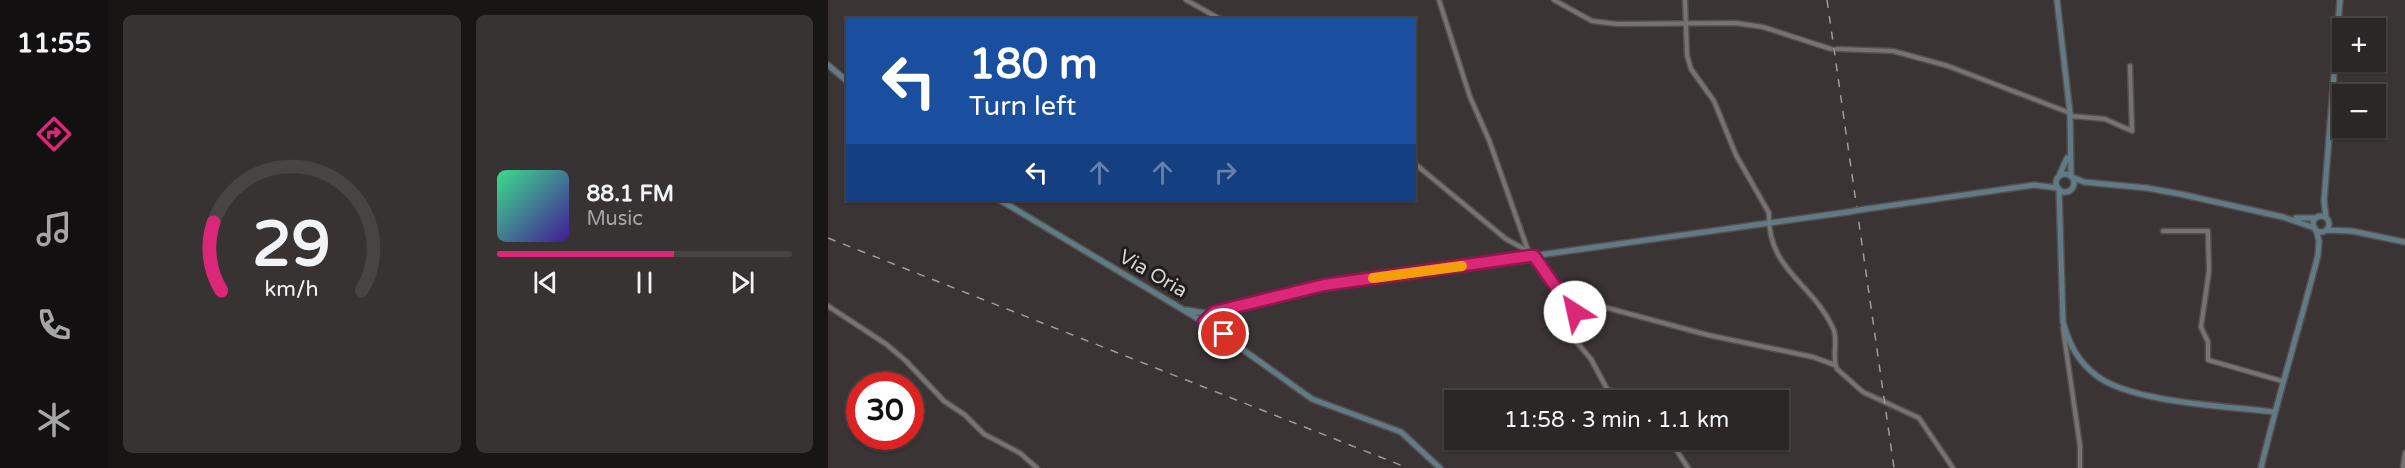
<!DOCTYPE html>
<html lang="en">
<head>
<meta charset="utf-8">
<style>
	:root { --surface:#2c2727; --page:#383333; --text:#f1f3f6; --muted:#a6a5a7; --line:#484444; --accent:#db2777 }
	body { margin:0; font-family:"Varela Round",sans-serif; background:var(--page); color:var(--text); height:100vh; display:flex; flex-direction:column; font-size:22px; white-space:nowrap }
	* { box-sizing:border-box; margin:0 }
	p { font-size:20px; color:var(--muted) }
	.icon { flex:none; width:33px; height:33px; fill:none; stroke:currentColor; stroke-width:2; stroke-linecap:round; stroke-linejoin:round }
	.map { position:relative; flex:1; overflow:hidden }
	.drawer { display:flex; flex-direction:column; gap:15px; padding:15px; background:#181515; width:720px }
	.drawer>* { flex:none }
	.top-card { position:absolute; left:18px; top:18px; width:570px; height:183px; border-radius:0px; box-shadow:0 2px 4px #0004,0 0 0 2px var(--line); background:#1a4fa0; color:#fff; overflow:hidden }
	.fabs { position:absolute; left:1504px; top:18px; display:grid; gap:12px }
	.fabs a { display:grid; place-items:center; width:54px; height:54px; border-radius:0px; background:var(--surface); box-shadow:0 2px 4px #0004,0 0 0 2px var(--line); font-size:30px }
	.speed { position:absolute; left:18px; top:372px; display:flex; gap:12px; font-size:30px; font-weight:700; text-align:center }
	.speed>* { display:grid; place-content:center; width:78px; height:78px; border-radius:50%; background:var(--surface); box-shadow:0 2px 4px #0004,0 0 0 2px var(--line); line-height:1 }
	.speed .limit { border:9px solid #d22; background:#fff; color:#111 }
	.pin { position:absolute; display:grid; place-items:center; width:51px; height:51px; color:#fff; margin:-26px; border:3px solid #fff; border-radius:50%; box-shadow:0 2px 6px #0007 }
	.me { position:absolute; width:66px; margin:-33px; rotate:325deg; stroke-linejoin:round; filter:drop-shadow(0 0 4px #0008) }
	.turn { display:flex; align-items:center; gap:21px; height:126px; padding:0 24px; font-size:27px }
	.turn .icon { width:78px; height:78px; stroke-width:2.5 }
	.turn b { display:block; font-size:42px; line-height:51px }
	.lanes { display:flex; align-items:center; height:57px; padding:0 24px; background:#0003; justify-content:center; gap:30px; direction:ltr }
	.lanes .off { opacity:.35 }
	.drawer .card { flex:1; display:flex; flex-direction:column; justify-content:center; gap:9px; min-width:0; padding:0 21px; border-radius:9px; background:var(--page) }
	.drawer .dial { align-items:center; gap:0 }
	.dial svg { height:156px; overflow:visible; fill:none; stroke:var(--line); stroke-width:7; stroke-linecap:round; text-anchor:middle }
	.dial text { fill:var(--text); stroke:none }
	.song { display:flex; align-items:center; gap:18px }
	.cover { width:72px; height:72px; border-radius:9px; background:linear-gradient(135deg,hsl(150 70% 55%),hsl(260 70% 35%)) }
	.played { height:6px; border-radius:3px; background:linear-gradient(90deg,var(--accent) 60%,var(--line) 60%) }
	.keys { display:flex; justify-content:space-around; direction:ltr }
	.drawer .tiles { flex:1; display:grid; gap:15px; grid-template-columns:repeat(2,1fr) }
	.trip { position:absolute; left:616px; top:390px; width:345px; height:60px; border-radius:0px; background:var(--surface); box-shadow:0 2px 4px #0004,0 0 0 2px var(--line); font-weight:600; line-height:60px; text-align:center }
	main { display:flex; flex:1; min-height:0 }
	.tab-bar { display:flex; flex-direction:column; width:108px; justify-content:space-around; align-items:center; background:#121010; color:var(--muted) }
	.tab-bar .icon { width:42px; height:42px }
	.tab-bar .on { color:var(--accent) }
	.tab-bar b { font-size:27px; color:var(--text) }
	.map>svg:first-child { display:block }
	.lines { fill:none; stroke-linecap:round; stroke-linejoin:round }
	.street-casing { stroke:#54504f; stroke-width:7 }
	.secondary-casing { stroke:#54504f; stroke-width:8 }
	.street { stroke:#787271; stroke-width:4 }
	.secondary { stroke:#607a86; stroke-width:5 }
	.rail { stroke:#a09c9c; stroke-width:1.5; stroke-dasharray:8 8; stroke-linecap:butt }
	.secondary-bridge-casing { stroke:#54504f; stroke-width:8; stroke-linecap:butt }
	.secondary-bridge { stroke:#607a86; stroke-width:5 }
	.route-casing { stroke:#8e194d; stroke-width:15 }
	.route { stroke:#db2777; stroke-width:10 }
	.slow { stroke:#f59e0b; stroke-width:10 }
	.labels { text-anchor:middle; dominant-baseline:central; stroke-width:6; stroke-linejoin:round; paint-order:stroke }
	.street-label { font-size:20px; fill:#d7d4d3; stroke:#1f1c1c }
</style>
</head>
<body>
<main>
<nav class="tab-bar">
<b>11:55</b>
<svg class="icon on" aria-label="directions" viewBox="0 0 24 24"><path d="M12 3l9 9-9 9-9-9zM9 14v-3h6M13 9l2 2-2 2"/></svg>
<svg class="icon" aria-label="music" viewBox="0 0 24 24"><path d="M9 18V5l10-2v13"/><circle cx="6" cy="18" r="3"/><circle cx="16" cy="16" r="3"/></svg>
<svg class="icon" aria-label="phone" viewBox="0 0 24 24"><path d="M5 4h4l2 5-3 2q2 4 5 5l2-3 5 2v4C11 20 4 13 5 4z"/></svg>
<svg class="icon" aria-label="climate" viewBox="0 0 24 24"><path d="M12 3v18M4 7l16 10M4 17L20 7"/></svg>
</nav>
<section class="drawer">
<div class="tiles">
<div class="card dial"><svg viewBox="0 0 100 80">
<path d="M14 69A42 42 0 1 1 86 69"/>
<path d="M14 69A42 42 0 0 1 10 34" stroke="#db2777"/>
<text x="50" y="56" font-size="32" font-weight="700">29</text>
<text x="50" y="72" font-size="11">km/h</text>
</svg></div>
<div class="card">
<div class="song"><i class="cover"></i><div><b>88.1 FM</b><p>Music</p></div></div>
<div class="played"></div>
<div class="keys"><svg class="icon" aria-label="previous" viewBox="0 0 24 24"><path d="M18 5L8 12l10 7zM5 5v14"/></svg><svg class="icon" aria-label="pause" viewBox="0 0 24 24"><path d="M8 5v14M16 5v14"/></svg><svg class="icon" aria-label="next" viewBox="0 0 24 24"><path d="M6 5l10 7-10 7zM19 5v14"/></svg></div>
</div>
</div>
</section>
<div class="map">
<svg width="1577" height="468" viewBox="0 0 1577 468">
	<rect width="100%" height="100%" fill="#3a3434"/>
	<g class="lines">
		<defs>
			<path id="street" d="M358,0L394,20
				M611,0L642,97L661,140L702,256
				M726,0L764,21L789,24L908,23L935,27L1003,49
				M857,0L859,55L863,69L886,101L908,155L941,213C939,270 984,282 1005,328C1011,341 1003,356 1009,369L1035,392L1091,418L1125,468
				M1009,49L1065,51L1120,66L1242,113
				M1242,116L1277,119L1304,131L1302,66
				M586,163L678,239L698,250
				M1335,231H1380L1381,271L1373,327L1380,342V360L1454,381
				M706,256L727,286L746,299L745,338L763,359L779,389L802,400
				M746,299L880,335L985,357L1007,365
				M0,306L58,344L78,361L116,401L137,415L156,434L192,453L209,468
				M1235,328L1252,446V468
				M842,440L860,468
				M1575,468L1577,453"/>
			<path id="secondary" d="M1229,0L1242,113L1243,176
				M0,65L20,82
				M1228 183a9 9 0 1 1 18 0a9 9 0 1 1-18 0Z
				M1231,176L1239,158
				M1244,177L1256,182L1319,188L1352,194L1455,217L1487,228
				M1231,189L1235,322C1241,344 1250,362 1269,376C1305,403 1400,406 1446,412
				M172,200L379,324L484,399L573,432L612,468
				M1038,209L1206,185L1230,188
				M1485 224a8 8 0 1 1 16 0a8 8 0 1 1-16 0Z
				M1498,217L1496,201L1512,0
				M1468,218H1488
				M1498,230L1524,231L1577,242
				M359,310L377,313L400,308
				M394,315L391,323L395,333
				M379,324C414,302 456,293 496,285L1020,212
				M1433,468C1450,396 1472,326 1490,255L1491,241L1488,230"/>
		</defs>
		<use href="#street" class="street-casing"/>
		<use href="#secondary" class="secondary-casing"/>
		<use href="#street" class="street"/>
		<use href="#secondary" class="secondary"/>
		<path class="rail" d="M999,0L1066,468
			M0,238L580,468"/>
		<defs>
			<path id="secondary-bridge" d="M1020,212L1038,209"/>
		</defs>
		<use href="#secondary-bridge" class="secondary-bridge-casing"/>
		<use href="#secondary-bridge" class="secondary-bridge"/>
	</g>
	<g class="lines">
		<defs>
			<path id="route" d="M396,334L400,339L376,322L386,312L496,285L702,256H706L727,286L746,299L747,312"/>
		</defs>
		<use href="#route" class="route-casing"/>
		<use href="#route" class="route"/>
		<path class="slow" d="M545,278L634,266"/>
	</g>
	<g class="labels">
		<g class="street-label">
			<text transform="translate(325 274) rotate(30)">Via Oria</text>
		</g>
	</g>
</svg>
<div class="fabs">
<a>+</a>
<a>−</a>
</div>
<div class="speed"><div class="limit">30</div></div>
<div class="pin" style="left:396px;top:334px;background:#d93025"><svg class="icon" aria-label="arrive" viewBox="0 0 24 24"><path d="M6 21V4h12l-3 4 3 4H6"/></svg></div>
<svg class="me" style="left:747px;top:312px" viewBox="-20 -20 40 40"><circle r="19" fill="#fff"/><path d="M0-13L10 11 0 6-10 11z" fill="#db2777"/></svg>
<div class="trip">11:58 · 3 min · 1.1 km</div>
<div class="top-card">
<div class="turn"><svg class="icon" aria-label="left" viewBox="0 0 24 24"><path d="M17 20v-9H6M10 6l-5 5 5 5"/></svg><div><b>180 m</b>Turn left</div></div>
<div class="lanes"><svg class="icon" aria-label="left" viewBox="0 0 24 24"><path d="M17 20v-9H6M10 6l-5 5 5 5"/></svg><svg class="icon off" aria-label="ahead" viewBox="0 0 24 24"><path d="M12 20V5M6 11l6-6 6 6"/></svg><svg class="icon off" aria-label="ahead" viewBox="0 0 24 24"><path d="M12 20V5M6 11l6-6 6 6"/></svg><svg class="icon off" aria-label="right" viewBox="0 0 24 24"><path d="M7 20v-9h11M14 6l5 5-5 5"/></svg></div>
</div>
</div>
</main>
</body>
</html>
